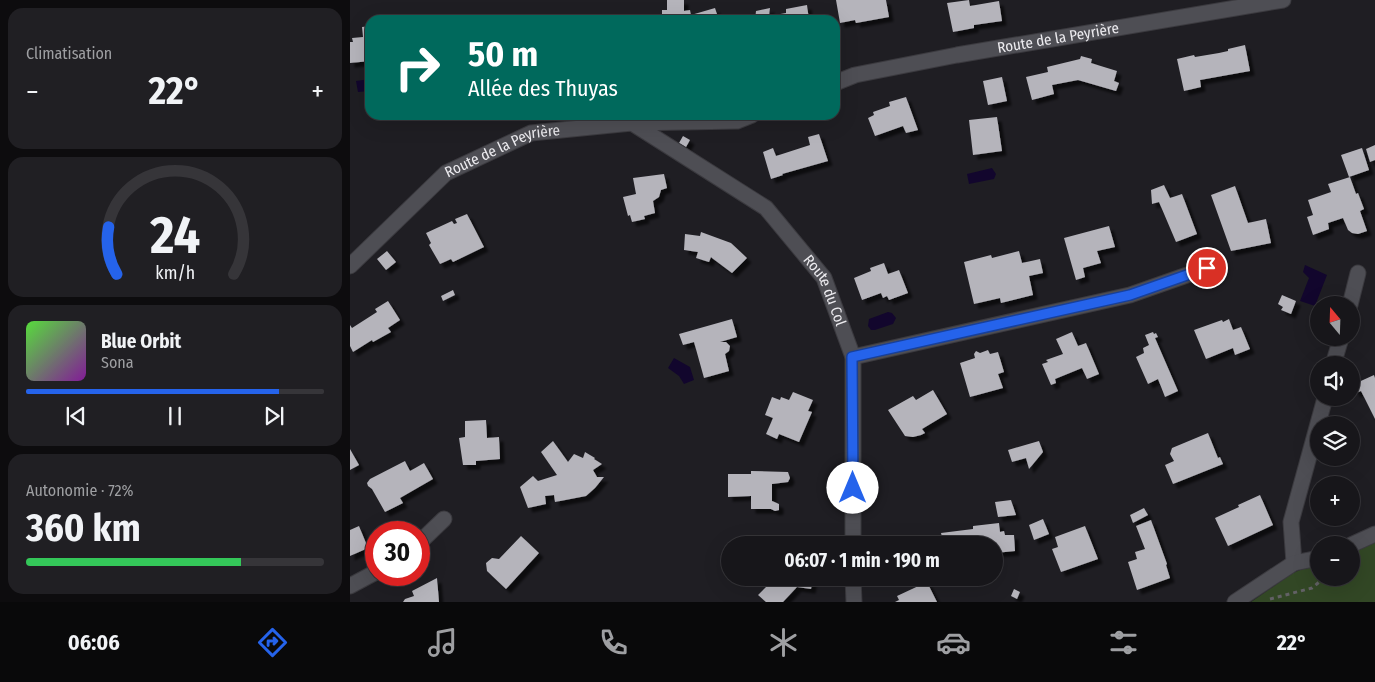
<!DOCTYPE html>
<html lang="fr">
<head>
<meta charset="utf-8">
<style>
	:root { --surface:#17161a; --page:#201f23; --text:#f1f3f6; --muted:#9e9fa2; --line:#363539; --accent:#2563eb }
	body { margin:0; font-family:"Fira Sans Condensed",sans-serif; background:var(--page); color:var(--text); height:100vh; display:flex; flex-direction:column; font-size:19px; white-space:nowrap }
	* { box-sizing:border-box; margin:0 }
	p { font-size:16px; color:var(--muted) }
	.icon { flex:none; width:28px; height:28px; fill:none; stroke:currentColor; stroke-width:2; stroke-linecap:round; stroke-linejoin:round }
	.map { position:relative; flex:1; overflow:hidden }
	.side { display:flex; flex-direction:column; gap:8px; padding:8px; background:#0d0c0e; width:350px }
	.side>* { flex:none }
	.banner { position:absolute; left:15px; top:15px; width:475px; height:105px; border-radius:15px; box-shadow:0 5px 20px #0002,0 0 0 1px var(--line); background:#00695c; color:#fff; overflow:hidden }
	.needle { width:32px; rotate:341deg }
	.controls { position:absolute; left:960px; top:296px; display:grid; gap:10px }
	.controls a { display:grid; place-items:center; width:50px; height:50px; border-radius:50%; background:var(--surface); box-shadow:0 5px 20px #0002,0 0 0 1px var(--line); font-size:25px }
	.speed { position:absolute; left:15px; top:521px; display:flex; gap:10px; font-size:25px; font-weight:700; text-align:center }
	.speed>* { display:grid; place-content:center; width:65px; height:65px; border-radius:50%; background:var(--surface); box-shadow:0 5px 20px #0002,0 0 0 1px var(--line); line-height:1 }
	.speed .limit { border:8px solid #d22; background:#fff; color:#111 }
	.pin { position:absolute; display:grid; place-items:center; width:42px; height:42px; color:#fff; margin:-21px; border:2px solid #fff; border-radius:50%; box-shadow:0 1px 5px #0007 }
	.me { position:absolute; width:55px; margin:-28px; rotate:0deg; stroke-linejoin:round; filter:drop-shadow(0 0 4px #0008) }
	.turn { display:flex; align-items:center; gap:18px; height:105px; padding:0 20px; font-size:22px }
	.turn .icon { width:65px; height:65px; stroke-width:2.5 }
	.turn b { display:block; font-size:35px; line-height:42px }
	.big { font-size:38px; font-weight:700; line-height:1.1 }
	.side .widget { flex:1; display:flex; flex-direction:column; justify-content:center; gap:8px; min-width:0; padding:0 18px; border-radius:15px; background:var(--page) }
	.side .dial { align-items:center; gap:0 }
	.dial svg { height:130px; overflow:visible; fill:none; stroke:var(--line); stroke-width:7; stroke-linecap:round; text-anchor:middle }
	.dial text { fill:var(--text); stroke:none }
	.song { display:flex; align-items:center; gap:15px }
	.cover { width:60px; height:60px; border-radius:8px; background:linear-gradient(135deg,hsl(110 70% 55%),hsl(290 70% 35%)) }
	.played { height:5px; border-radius:2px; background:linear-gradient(90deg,var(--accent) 85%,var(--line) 85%) }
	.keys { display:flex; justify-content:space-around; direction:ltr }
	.heat { display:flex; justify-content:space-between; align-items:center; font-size:28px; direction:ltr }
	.charge { height:8px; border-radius:4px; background:linear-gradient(90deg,#34c759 72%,var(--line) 0) }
	.trip { position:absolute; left:371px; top:536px; width:282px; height:50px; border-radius:25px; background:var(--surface); box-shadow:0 5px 20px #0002,0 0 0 1px var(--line); font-weight:700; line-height:50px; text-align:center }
	.tabs { display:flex; height:80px; justify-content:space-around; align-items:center; background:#09090a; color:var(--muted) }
	.tabs .icon { width:35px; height:35px }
	.tabs .on { color:var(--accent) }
	.tabs b { font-size:22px; color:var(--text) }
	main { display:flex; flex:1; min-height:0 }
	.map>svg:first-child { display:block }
	.green { fill:#324725 }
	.water { fill:#12062d }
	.building { fill:#b5b4bb; filter:url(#shadow) }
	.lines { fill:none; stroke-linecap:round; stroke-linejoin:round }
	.minor-casing { stroke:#3b3a3f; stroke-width:17 }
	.path { stroke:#626165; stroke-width:3; stroke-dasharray:4 4; stroke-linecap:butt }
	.minor { stroke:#4e4e54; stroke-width:15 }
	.route-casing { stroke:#184099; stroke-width:12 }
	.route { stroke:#2563eb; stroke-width:9 }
	.labels { text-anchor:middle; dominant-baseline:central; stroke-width:5; stroke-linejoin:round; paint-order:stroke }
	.street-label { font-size:15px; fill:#ecebef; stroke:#1f1e23 }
</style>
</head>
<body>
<main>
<section class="side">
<div class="widget"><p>Climatisation</p>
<div class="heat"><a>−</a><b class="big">22°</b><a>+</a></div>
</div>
<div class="widget dial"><svg viewBox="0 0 100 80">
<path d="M14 69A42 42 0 1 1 86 69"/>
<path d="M14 69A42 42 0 0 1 9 40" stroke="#2563eb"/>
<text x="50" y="56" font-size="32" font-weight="700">24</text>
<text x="50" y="72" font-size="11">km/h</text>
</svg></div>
<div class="widget">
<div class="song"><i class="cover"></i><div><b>Blue Orbit</b><p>Sona</p></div></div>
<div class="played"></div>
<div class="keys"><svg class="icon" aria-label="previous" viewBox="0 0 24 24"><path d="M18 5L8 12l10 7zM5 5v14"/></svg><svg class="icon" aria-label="pause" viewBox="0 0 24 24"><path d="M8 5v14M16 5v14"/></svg><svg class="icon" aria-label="next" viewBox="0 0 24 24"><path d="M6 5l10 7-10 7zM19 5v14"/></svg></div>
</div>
<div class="widget"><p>Autonomie · 72%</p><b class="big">360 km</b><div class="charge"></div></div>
</section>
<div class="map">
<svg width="1025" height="602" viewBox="0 0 1025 602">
	<defs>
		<filter id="shadow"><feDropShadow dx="4.5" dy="4.5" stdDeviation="1" flood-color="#0009"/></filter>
	</defs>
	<rect width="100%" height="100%" fill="#1f1e23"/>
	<path class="green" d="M1025,538V602H901L943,573L969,562V578H1001V548Z"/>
	<path class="water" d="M20,79V91L8,92L6,81Z
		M642,168L646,174L644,179L619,184L617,174Z
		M955,265L977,275L965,306L950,301L959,278L953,272Z
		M538,312L542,313L546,318L543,324L525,330H521L518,326L519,319Z
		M324,358L340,367L344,380L334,384L329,376L318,368Z"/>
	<path class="building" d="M317,0H334V11L340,10L341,15L365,8L369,20H312V10H317Z
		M486,0H536L539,17L506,23L505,20L490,23Z
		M619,0L620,6L649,1L652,21L624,25V28L603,32L597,3Z
		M457,5L459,20H405L406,11L420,8L419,16L436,13V9Z
		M272,17V20H257V18Z
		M20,26V61L0,63V42H3L2,38L13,37L12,27Z
		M895,45L900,71L850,80L851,87L834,91L827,59L844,55L845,57L869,53L878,51V49Z
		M731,56L742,59L741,63L767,71L764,81L769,83L766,91L728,80L702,85L704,94L682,100L676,77L698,72L697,67L730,59Z
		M652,77L657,101L638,105L633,81Z
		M556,97L568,130L556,133L553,126L525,136L518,118L524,115L523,112L540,106L539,102Z
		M647,117L652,151L623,155L619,120Z
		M469,134L478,161L432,174L433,175L421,179L413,152L423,148L426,156L460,145L458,137Z
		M333,136L340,140L336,147L329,143Z
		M1025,145V160L1020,162L1016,149Z
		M1012,148L1019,170L999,177L991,155Z
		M314,174L317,188L311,190L309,197L303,201L305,213L294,216L295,219L282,222L280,215L278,216L273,197L286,194L283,178Z
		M1000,177L1006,194L1008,193L1014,209L1010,211L1017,231L1008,234L1002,233L998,230L993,218L978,223L979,229L963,235L957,217L963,215L958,200L981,192L978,184Z
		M814,185L820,198L832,194L847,234L826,242L809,202L802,204L801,190Z
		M885,186L898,223L916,219L921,243L881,251L861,195Z
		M117,214L134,247L103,262L101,259L90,264L79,245L81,243L76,233L102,221L104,224L107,223L105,219Z
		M759,226L765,247L747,251L751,263L733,268L735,277L726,280L714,238Z
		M351,232L381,243L397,258L382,273L362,258L361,257L359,262L346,258L348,252L334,250L335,234L350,236Z
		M37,251L46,262L36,270L27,259Z
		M669,251L672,263L690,259L693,273L679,276L683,295L651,303L650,298L624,304L614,262L641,255L642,258Z
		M534,263L538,274L549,270L558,293L539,300L537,296L533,298L531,293L512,300L504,278L521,271L520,268Z
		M103,290L105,295L93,301L91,296Z
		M932,295L946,301L941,314L931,310L933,307L928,304Z
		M38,301L50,320L38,328L41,332L23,342L22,340L3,352L0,346V325L2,328L27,312L25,309Z
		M382,319L387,337L370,342H376L380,346L379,351L375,354L379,371L354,378L344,342L333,345L329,334Z
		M879,319L883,330L891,327L900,349L885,355L883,348L856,359L844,330L872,320L873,322Z
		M722,332L728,346L736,343L749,374L737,379L732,368L705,379L706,383L701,385L692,364L698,362L696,360L713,354L706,339Z
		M803,332L804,334L806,333L808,337L805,338L828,391L815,397L808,379L798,384L786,357L794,353L793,348L799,345L795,335Z
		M638,350L640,354L648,352L654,372L648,374L653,388L620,397L610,363L625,358L624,354L626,351L630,353Z
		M1024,375L1025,378V419L1011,391L1006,393L1002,385Z
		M583,390L597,414L572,429L575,433L571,435L563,437L555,436L538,410L563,396L566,400Z
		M443,392L463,400L458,411L462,412L449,442L429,434L427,439L416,434L423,418L415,415L422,397L430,400L431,397L439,400Z
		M136,420L137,438L149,437L150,459L126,461V465H113L109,438L115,437V421Z
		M858,433L868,458L870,457L873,464L823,484L815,465L824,461L820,454L822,448Z
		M203,441L218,462L224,454L233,458L235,452L245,458L244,459L252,464L243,470L247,477H254L245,488L236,496L205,502L204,495L195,496L196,504L178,508L170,487L183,476L188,481L207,475L191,452Z
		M689,441L693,452L679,469L676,458L662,462L658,450Z
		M0,449L9,465L0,470Z
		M55,461L60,471L74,463L83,479L50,498L53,503L35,512L22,489L18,486L17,483L20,479Z
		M401,471L438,472L440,478L438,482L422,484V501L429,504V510L425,511L421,509H401V496L378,497V474H401Z
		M910,495L923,525L878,546L865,518L889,507L888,505Z
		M661,500L666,515L648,517L645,502Z
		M794,508L798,515L783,523L780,515Z
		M693,519L699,534L684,540L679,525Z
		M801,520L817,564L816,565L820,578L787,590L778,562L787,559L785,552L795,549L786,526Z
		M649,523L650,532L654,531L655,535H664L665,551L645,553V545H594L591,533L623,529V526Z
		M9,526L18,548L0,556V530Z
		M735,526L748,559L711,572L702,549L708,547L705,537Z
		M171,536L189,553L156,589L137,571L136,563L142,558L149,559Z
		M87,578L89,602H53L55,599L64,596L62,591Z
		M425,578H463L461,589L447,587L433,602H416L408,595Z
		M577,582L587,602H545L549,600L547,596Z
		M664,589L670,592L667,599L661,596Z"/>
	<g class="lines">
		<defs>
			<g id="minor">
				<path id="s1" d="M485,83L505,75L607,55L933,0"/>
				<path id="s2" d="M282,123L416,208L474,278L503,357V545"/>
				<path id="s3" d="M0,266L96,173L181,133L282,123L387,121L402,115"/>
				<path d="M1000,305L1008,273"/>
				<path d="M503,357L780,295L857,268"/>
				<path d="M983,365L991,338"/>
				<path d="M69,543L94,519"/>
				<path d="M1001,545L1025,534"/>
				<path d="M944,563L941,522L975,398"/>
				<path d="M503,578L504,602"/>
				<path d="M0,586L26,572"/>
				<path d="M885,602L944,563L969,558"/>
			</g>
		</defs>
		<use href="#minor" class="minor-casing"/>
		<path class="path" d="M920,599L962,588L974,578"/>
		<use href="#minor" class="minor"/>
	</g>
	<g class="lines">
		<defs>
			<path id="route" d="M503,488L502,357L780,295L857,268"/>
		</defs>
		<use href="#route" class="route-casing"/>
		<use href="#route" class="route"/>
	</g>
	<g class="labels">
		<g class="street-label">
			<text stroke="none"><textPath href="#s1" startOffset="228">Route de la Peyrière</textPath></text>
			<text stroke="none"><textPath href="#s3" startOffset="195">Route de la Peyrière</textPath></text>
			<text stroke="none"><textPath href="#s2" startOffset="261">Route du Col</textPath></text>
		</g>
	</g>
</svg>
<div class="controls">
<a><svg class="needle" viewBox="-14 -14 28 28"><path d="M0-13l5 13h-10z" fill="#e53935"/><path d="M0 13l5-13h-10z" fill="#9e9fa2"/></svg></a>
<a><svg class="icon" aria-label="sound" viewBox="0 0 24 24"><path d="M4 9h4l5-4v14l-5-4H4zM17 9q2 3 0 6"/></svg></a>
<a><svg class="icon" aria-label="layers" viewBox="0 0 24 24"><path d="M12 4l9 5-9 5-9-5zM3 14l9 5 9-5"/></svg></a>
<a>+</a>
<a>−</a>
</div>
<div class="speed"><div class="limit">30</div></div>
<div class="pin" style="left:857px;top:268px;background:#d93025"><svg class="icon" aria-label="arrive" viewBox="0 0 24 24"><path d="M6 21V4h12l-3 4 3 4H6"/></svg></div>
<svg class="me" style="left:503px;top:488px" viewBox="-20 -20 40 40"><circle r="19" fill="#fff"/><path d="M0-13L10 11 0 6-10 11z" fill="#2563eb"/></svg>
<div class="trip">06:07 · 1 min · 190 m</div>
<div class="banner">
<div class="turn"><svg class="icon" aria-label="right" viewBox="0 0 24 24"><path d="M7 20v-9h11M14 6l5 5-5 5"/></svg><div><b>50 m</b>Allée des Thuyas</div></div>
</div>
</div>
</main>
<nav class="tabs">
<b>06:06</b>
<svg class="icon on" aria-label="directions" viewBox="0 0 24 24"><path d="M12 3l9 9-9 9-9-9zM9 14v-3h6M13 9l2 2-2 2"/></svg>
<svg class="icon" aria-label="music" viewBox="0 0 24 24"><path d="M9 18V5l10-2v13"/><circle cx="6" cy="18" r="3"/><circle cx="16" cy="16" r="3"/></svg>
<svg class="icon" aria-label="phone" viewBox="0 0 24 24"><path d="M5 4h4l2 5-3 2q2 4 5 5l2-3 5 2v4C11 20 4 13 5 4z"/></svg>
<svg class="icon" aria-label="climate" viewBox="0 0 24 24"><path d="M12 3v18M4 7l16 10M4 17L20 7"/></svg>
<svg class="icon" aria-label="car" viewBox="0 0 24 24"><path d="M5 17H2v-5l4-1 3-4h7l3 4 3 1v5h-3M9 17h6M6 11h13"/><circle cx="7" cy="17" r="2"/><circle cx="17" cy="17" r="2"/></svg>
<svg class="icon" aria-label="filters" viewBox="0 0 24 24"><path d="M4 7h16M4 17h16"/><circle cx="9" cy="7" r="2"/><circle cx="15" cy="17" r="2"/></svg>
<b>22°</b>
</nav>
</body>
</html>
